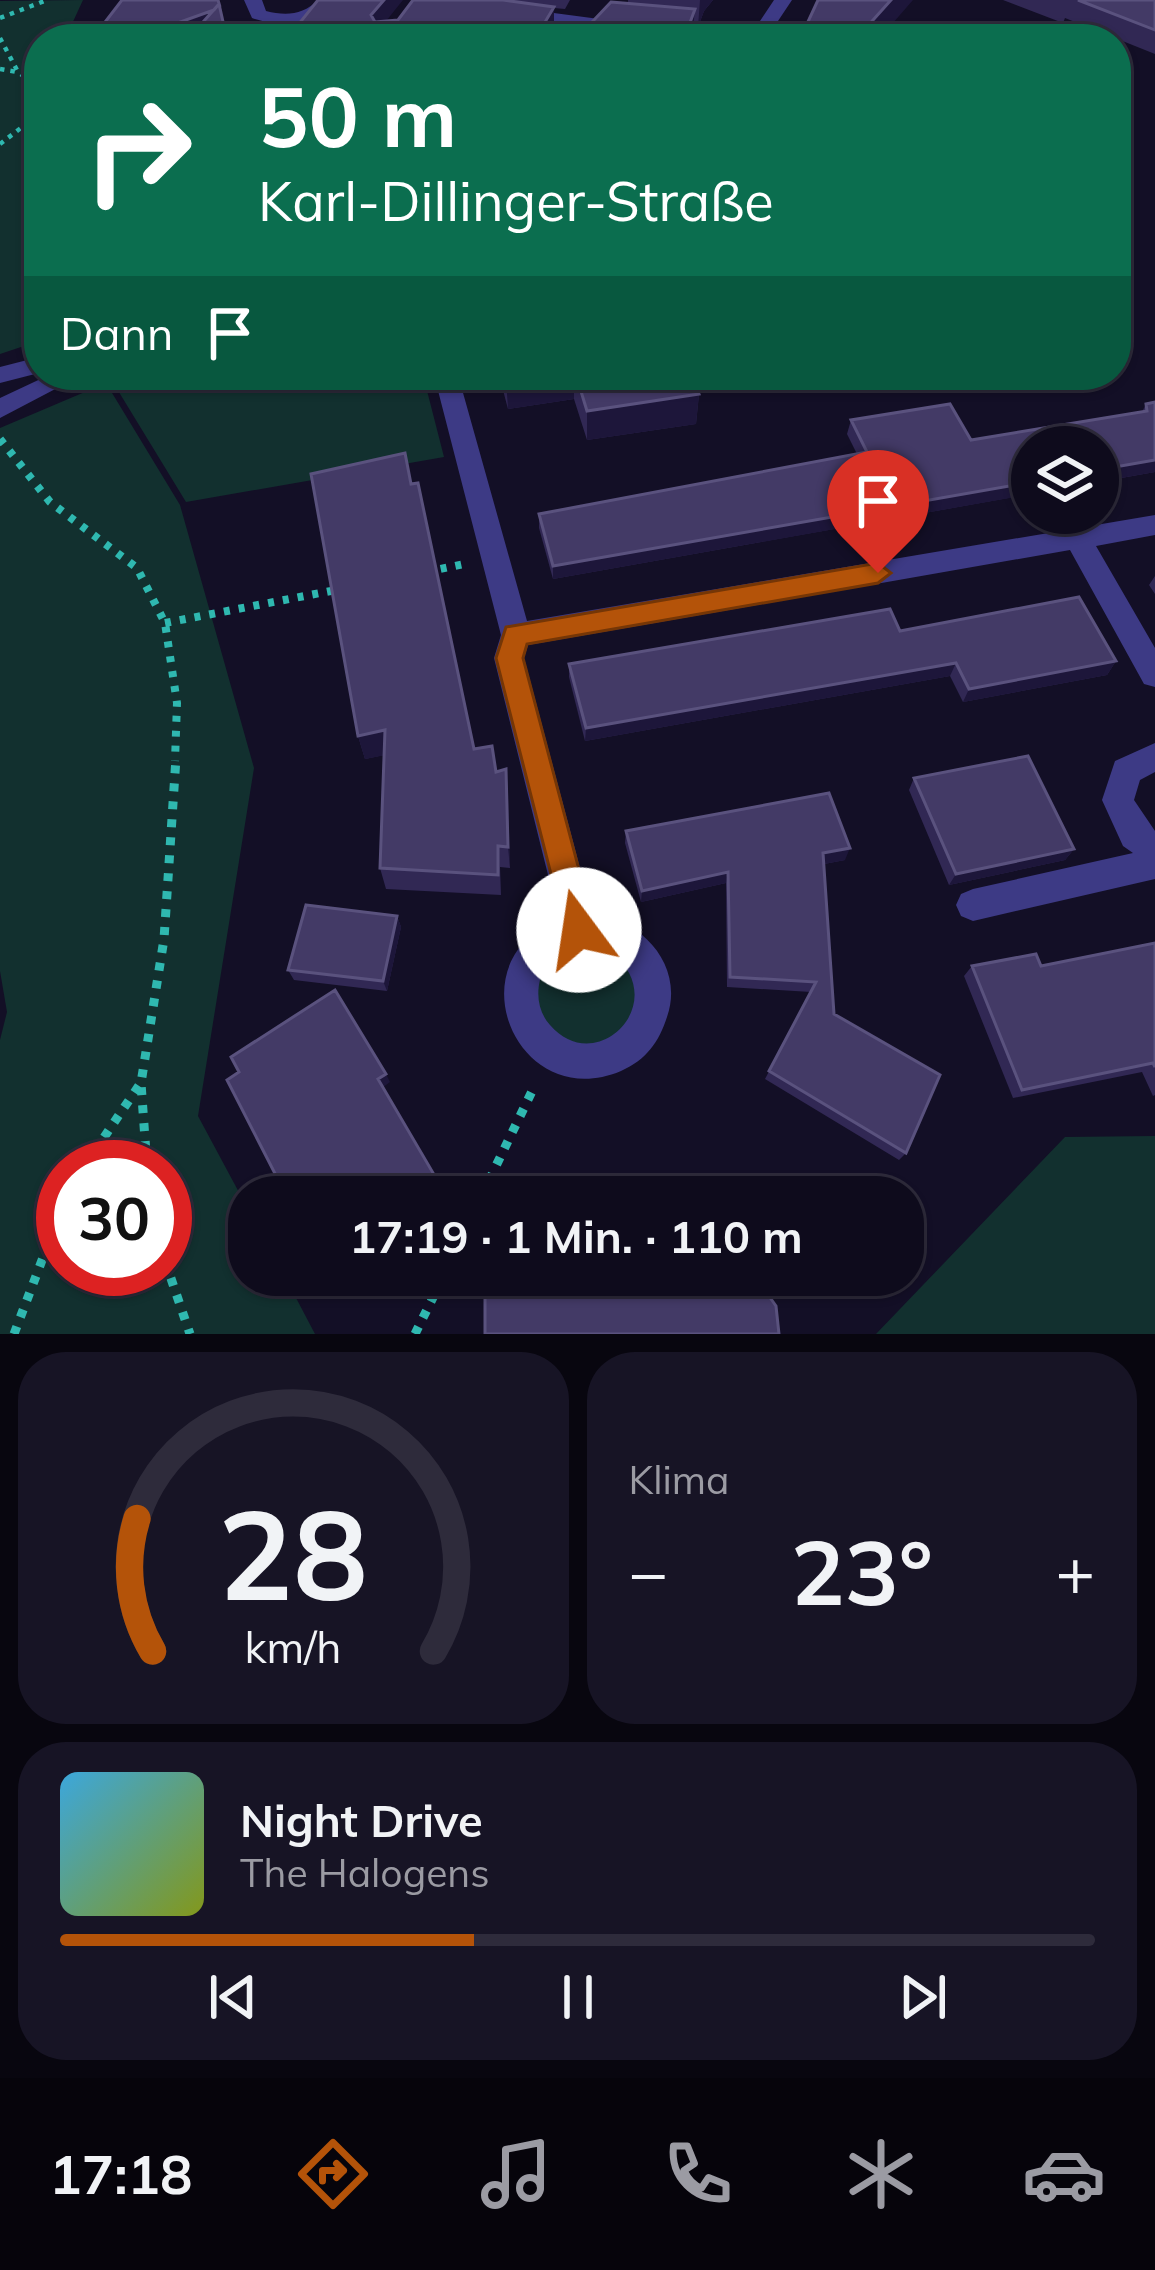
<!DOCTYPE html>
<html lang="de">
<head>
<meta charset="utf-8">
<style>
	:root { --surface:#0e0b1c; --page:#171425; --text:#f1f3f6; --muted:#9b9ba3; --line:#2e2b3b; --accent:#b45309 }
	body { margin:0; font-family:Mulish,sans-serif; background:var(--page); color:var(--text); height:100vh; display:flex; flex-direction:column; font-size:45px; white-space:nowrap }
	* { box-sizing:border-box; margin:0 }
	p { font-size:39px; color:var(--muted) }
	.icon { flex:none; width:66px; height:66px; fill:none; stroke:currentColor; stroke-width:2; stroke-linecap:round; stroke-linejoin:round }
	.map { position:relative; height:1334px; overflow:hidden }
	.sheet { display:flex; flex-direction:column; gap:18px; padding:18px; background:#08060f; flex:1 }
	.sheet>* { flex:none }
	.banner { position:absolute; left:24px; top:24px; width:1107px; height:366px; border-radius:48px; box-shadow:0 3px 9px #0004,0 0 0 3px var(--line); background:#0b6e4f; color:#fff; overflow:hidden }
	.tools { position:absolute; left:1011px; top:426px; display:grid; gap:24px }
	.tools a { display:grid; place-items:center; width:108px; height:108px; border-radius:50%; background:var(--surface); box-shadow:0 3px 9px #0004,0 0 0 3px var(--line); font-size:60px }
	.speed { position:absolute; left:36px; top:1140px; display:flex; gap:24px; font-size:60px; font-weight:700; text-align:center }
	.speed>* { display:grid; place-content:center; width:156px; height:156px; border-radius:50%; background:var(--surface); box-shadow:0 3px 9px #0004,0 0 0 3px var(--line); line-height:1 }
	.speed .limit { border:18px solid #d22; background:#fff; color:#111 }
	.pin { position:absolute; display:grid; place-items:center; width:102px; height:102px; color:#fff; margin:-123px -51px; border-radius:50% 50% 50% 0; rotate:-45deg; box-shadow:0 0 12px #0007 }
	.pin .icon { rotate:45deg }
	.me { position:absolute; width:132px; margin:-66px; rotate:346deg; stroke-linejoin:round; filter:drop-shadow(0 0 9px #0008) }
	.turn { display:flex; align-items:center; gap:42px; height:252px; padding:0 36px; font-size:54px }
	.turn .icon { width:156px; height:156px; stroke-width:2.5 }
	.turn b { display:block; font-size:84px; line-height:102px }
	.then { display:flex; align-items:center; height:114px; padding:0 36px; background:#0003; gap:24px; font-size:45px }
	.big { font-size:90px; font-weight:700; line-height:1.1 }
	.sheet .tile { flex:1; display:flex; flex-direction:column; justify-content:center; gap:18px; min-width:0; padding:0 42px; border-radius:48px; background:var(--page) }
	.sheet .dial { align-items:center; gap:0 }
	.dial svg { height:312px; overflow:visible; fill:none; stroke:var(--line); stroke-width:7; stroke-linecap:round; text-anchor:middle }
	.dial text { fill:var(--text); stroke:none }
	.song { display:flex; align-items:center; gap:36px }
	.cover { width:144px; height:144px; border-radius:18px; background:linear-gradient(135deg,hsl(200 70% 55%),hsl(70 70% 35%)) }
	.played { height:12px; border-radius:6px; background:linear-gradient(90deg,var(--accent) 40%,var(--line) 40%) }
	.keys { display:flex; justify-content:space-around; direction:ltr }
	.heat { display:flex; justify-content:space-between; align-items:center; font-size:66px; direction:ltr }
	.sheet .tiles { flex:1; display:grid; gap:18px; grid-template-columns:1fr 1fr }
	.tile:last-child { grid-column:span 2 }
	.trip { position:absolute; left:228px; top:1176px; width:696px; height:120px; border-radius:48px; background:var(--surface); box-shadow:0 3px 9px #0004,0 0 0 3px var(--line); font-weight:700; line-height:120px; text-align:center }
	.tab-bar { display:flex; height:192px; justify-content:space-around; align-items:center; background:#06040b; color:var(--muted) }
	.tab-bar .icon { width:84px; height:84px }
	.tab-bar .current { color:var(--accent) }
	.tab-bar b { font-size:54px; color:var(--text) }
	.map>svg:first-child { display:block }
	.green { fill:#12302f; fill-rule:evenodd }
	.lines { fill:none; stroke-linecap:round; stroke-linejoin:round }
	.path-far2 { stroke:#2fb8b0; stroke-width:4.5; stroke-dasharray:4.5 6; stroke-linecap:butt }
	.path-far1 { stroke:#2fb8b0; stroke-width:8; stroke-dasharray:6 9; stroke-linecap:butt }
	.path { stroke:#2fb8b0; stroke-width:9; stroke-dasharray:8 10; stroke-linecap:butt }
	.service { fill:#3d3a85; fill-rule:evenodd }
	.minor { fill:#3d3a85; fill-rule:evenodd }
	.wall { fill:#312854 }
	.shaded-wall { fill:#1d163a }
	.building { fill:#433a66; stroke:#5a527e; stroke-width:3 }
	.route { fill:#b45309; stroke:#753606; stroke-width:3 }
</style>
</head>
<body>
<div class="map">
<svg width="1155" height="1334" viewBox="0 0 1155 1334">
	<rect width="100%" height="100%" fill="#130f26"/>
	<path class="green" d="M83,0L65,39H39V341L0,354V1Z
		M148,375H423L444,457L186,502L114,384Z
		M106,383L180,505L254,768L198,1116L249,1211V1275H284L315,1334H0V1040L7,1012L0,971V428ZM165,1167V1269H63V1167Z
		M559,935L638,952L642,1034L566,1058L521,983Z
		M1155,1136V1334H876L1065,1137Z"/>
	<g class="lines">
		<path class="path-far2" d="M0,18L47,0
			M0,38L18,72L39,87
			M0,69L17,72
			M0,144L39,114"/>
		<path class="path-far1" d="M0,439L50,502L137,568L165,623L177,703L175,761
			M426,572L464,564
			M165,623L341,589"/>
		<path class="path" d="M84,1167L140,1084
			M147,1167L141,1083L164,939L176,758
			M481,1197L535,1085
			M165,1261L190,1334
			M14,1334L63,1205
			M415,1334L444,1275"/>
		<path class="service" d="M976,375H990L993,385L991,388H981Z"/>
		<path class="minor" d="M244,0H262L266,11C286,16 303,15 318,0H336C315,29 283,28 252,18Z
			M774,0H792L766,39H748Z
			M516,8L705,33L714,39H664L510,17L507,13Z
			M39,357V373L0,383V367Z
			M49,375H82L0,418V398Z
			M434,375H458L527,621L1155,515V535L1096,546L1155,648V687L1144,684L1070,550L528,645L524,658L592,913C641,919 685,965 667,1017C659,1042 646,1060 621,1071C517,1115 452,961 559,919L494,658L501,635ZM581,946L611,952C674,1002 596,1079 550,1025C539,1013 536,996 540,980C545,961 563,949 581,946Z
			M1155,743V772L1140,780L1134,800L1155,831V879L973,921L961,916L956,905L961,894L973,889L1133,853L1123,846L1102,800L1115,761Z"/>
	</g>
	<path class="wall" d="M413,0H570L565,9L554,8V28L548,39H188L194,32L176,39H92L224,26L290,35L398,20Z
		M628,0H713L704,11L698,27H693L692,39H576L628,3Z
		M1003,0H1155V54L1065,18L1063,23Z
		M499,375H691L699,394L696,424L587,440L574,399L508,409Z
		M1146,404L1155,472L553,579L539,528V514L857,454L847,434L851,420L971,440L1142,412Z
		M1155,576V594L1149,585Z
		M900,631L1116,661L1107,675L963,702L950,676L585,741L569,677V664Z
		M358,736L496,772L506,769L510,868L500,867L501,895L386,889L380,868L384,755L365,759Z
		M914,778L1074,849L1065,860L949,885L909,790Z
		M626,831L845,860L824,864L834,1014L906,1153L899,1160L765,1079L811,992L727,987L726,883L641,902L625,843Z
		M397,916L401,927L387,991L294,980L288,970Z
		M1155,943V1095L1153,1096L1142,1072L1013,1098L964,976L972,966H1041Z"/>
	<path class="shaded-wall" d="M384,0H403L374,36L371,15Z
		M700,0H713L704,11L698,27Z
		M891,0H913L879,39H856Z
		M220,7L223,22L176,39H133Z
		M554,7V28L548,39H535Z
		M695,9L692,39H684Z
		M531,375H574V399L508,409L506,379Z
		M699,394L696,424L587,440V411Z
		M1155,460V472L1098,482V470Z
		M1032,482V494L553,579V566Z
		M1116,661L1107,675L963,702L969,689Z
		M956,663L950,676L585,741L586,728Z
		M385,730L391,754L365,759L358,736Z
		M506,769L508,792L510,868L508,847Z
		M850,848L845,860L819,865L823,853Z
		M1074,849L1065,860L949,885L956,874Z
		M728,872L726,883L641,902L642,891Z
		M397,916L401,927L387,991L383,981Z
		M386,1074L390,1082L382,1088L378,1079Z
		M436,1178L439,1184L427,1194L424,1187Z
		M346,1275H358L338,1289L332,1285Z"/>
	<path class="building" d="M122,0H218L220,7L219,4L214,10L133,39H92Z
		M318,0H384L371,15L375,22L398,20L413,0H503L554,7L535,39H188L219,4L224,26L290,35Z
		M818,0H891L856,39H800Z
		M1078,0H1155V30Z
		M611,2L695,9L684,39H576Z
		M977,33L1004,39H974Z
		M505,375H531L506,379Z
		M576,375H691L699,394L587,411Z
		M1155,402V460L1098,470V447H1032V482L553,566L539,514L867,452L851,420L950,404L971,440L1147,411L1146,404Z
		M405,453L411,484L418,483L474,749L492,746L496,772L506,769L508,847L498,846V875L380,868L385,730L358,736L311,474Z
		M1079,597L1116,661L969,689L956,663L586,728L569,664L890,609L900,631Z
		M1028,756L1074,849L956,874L914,778Z
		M829,793L850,848L823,853L834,1014L940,1075L906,1153L769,1071L816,982L730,977L728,872L642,891L626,831Z
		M306,905L397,916L383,981L288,970Z
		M1155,943V1067L1153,1063L1022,1090L972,966L1036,954L1041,966Z
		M335,990L386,1074L378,1079L436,1178L424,1187L430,1197H287L227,1080L239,1072L231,1057Z
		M327,1275H346L332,1285Z
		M485,1275H754L776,1306L779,1334H485Z"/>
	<path class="route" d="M878,563L891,573L878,583L527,644L523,658L595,930L590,941L579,945L568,941L496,658L506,627Z"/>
</svg>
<div class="tools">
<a><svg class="icon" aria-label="layers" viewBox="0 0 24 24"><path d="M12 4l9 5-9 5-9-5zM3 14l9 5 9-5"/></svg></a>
</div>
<div class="speed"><div class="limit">30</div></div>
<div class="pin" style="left:878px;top:573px;background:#d93025"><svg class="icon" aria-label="arrive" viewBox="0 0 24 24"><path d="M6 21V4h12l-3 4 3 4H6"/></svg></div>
<svg class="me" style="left:579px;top:930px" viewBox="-20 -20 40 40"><circle r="19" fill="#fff"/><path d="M0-13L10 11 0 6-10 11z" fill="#b45309"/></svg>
<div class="trip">17:19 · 1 Min. · 110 m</div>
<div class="banner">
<div class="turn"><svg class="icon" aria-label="right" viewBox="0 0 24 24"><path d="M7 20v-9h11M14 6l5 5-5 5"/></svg><div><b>50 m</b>Karl-Dillinger-Straße</div></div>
<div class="then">Dann<svg class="icon" aria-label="arrive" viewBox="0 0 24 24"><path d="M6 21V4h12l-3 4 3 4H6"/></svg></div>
</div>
</div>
<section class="sheet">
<div class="tiles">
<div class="tile dial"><svg viewBox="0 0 100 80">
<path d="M14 69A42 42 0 1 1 86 69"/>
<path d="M14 69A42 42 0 0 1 10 35" stroke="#b45309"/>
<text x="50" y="56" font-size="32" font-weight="700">28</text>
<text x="50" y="72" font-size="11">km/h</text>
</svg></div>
<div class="tile"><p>Klima</p>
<div class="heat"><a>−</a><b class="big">23°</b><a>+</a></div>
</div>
<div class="tile">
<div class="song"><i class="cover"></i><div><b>Night Drive</b><p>The Halogens</p></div></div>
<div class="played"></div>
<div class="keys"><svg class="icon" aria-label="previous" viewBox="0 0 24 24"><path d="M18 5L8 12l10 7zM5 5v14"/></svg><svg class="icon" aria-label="pause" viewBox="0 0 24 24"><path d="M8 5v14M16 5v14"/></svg><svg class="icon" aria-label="next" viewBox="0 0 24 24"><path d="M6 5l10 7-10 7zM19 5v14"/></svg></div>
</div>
</div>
</section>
<nav class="tab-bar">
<b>17:18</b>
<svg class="icon current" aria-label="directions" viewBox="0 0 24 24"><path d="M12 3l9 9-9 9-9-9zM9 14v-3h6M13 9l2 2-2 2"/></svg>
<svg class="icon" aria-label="music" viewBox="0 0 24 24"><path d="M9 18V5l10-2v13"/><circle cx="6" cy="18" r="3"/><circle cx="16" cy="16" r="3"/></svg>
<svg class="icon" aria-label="phone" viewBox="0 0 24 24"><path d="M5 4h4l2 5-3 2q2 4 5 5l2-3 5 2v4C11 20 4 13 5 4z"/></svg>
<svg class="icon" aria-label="climate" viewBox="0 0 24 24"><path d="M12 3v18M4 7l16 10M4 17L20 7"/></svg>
<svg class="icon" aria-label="car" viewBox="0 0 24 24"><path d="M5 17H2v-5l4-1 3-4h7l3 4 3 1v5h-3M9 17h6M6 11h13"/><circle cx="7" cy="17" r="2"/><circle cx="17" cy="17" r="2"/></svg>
</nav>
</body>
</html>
